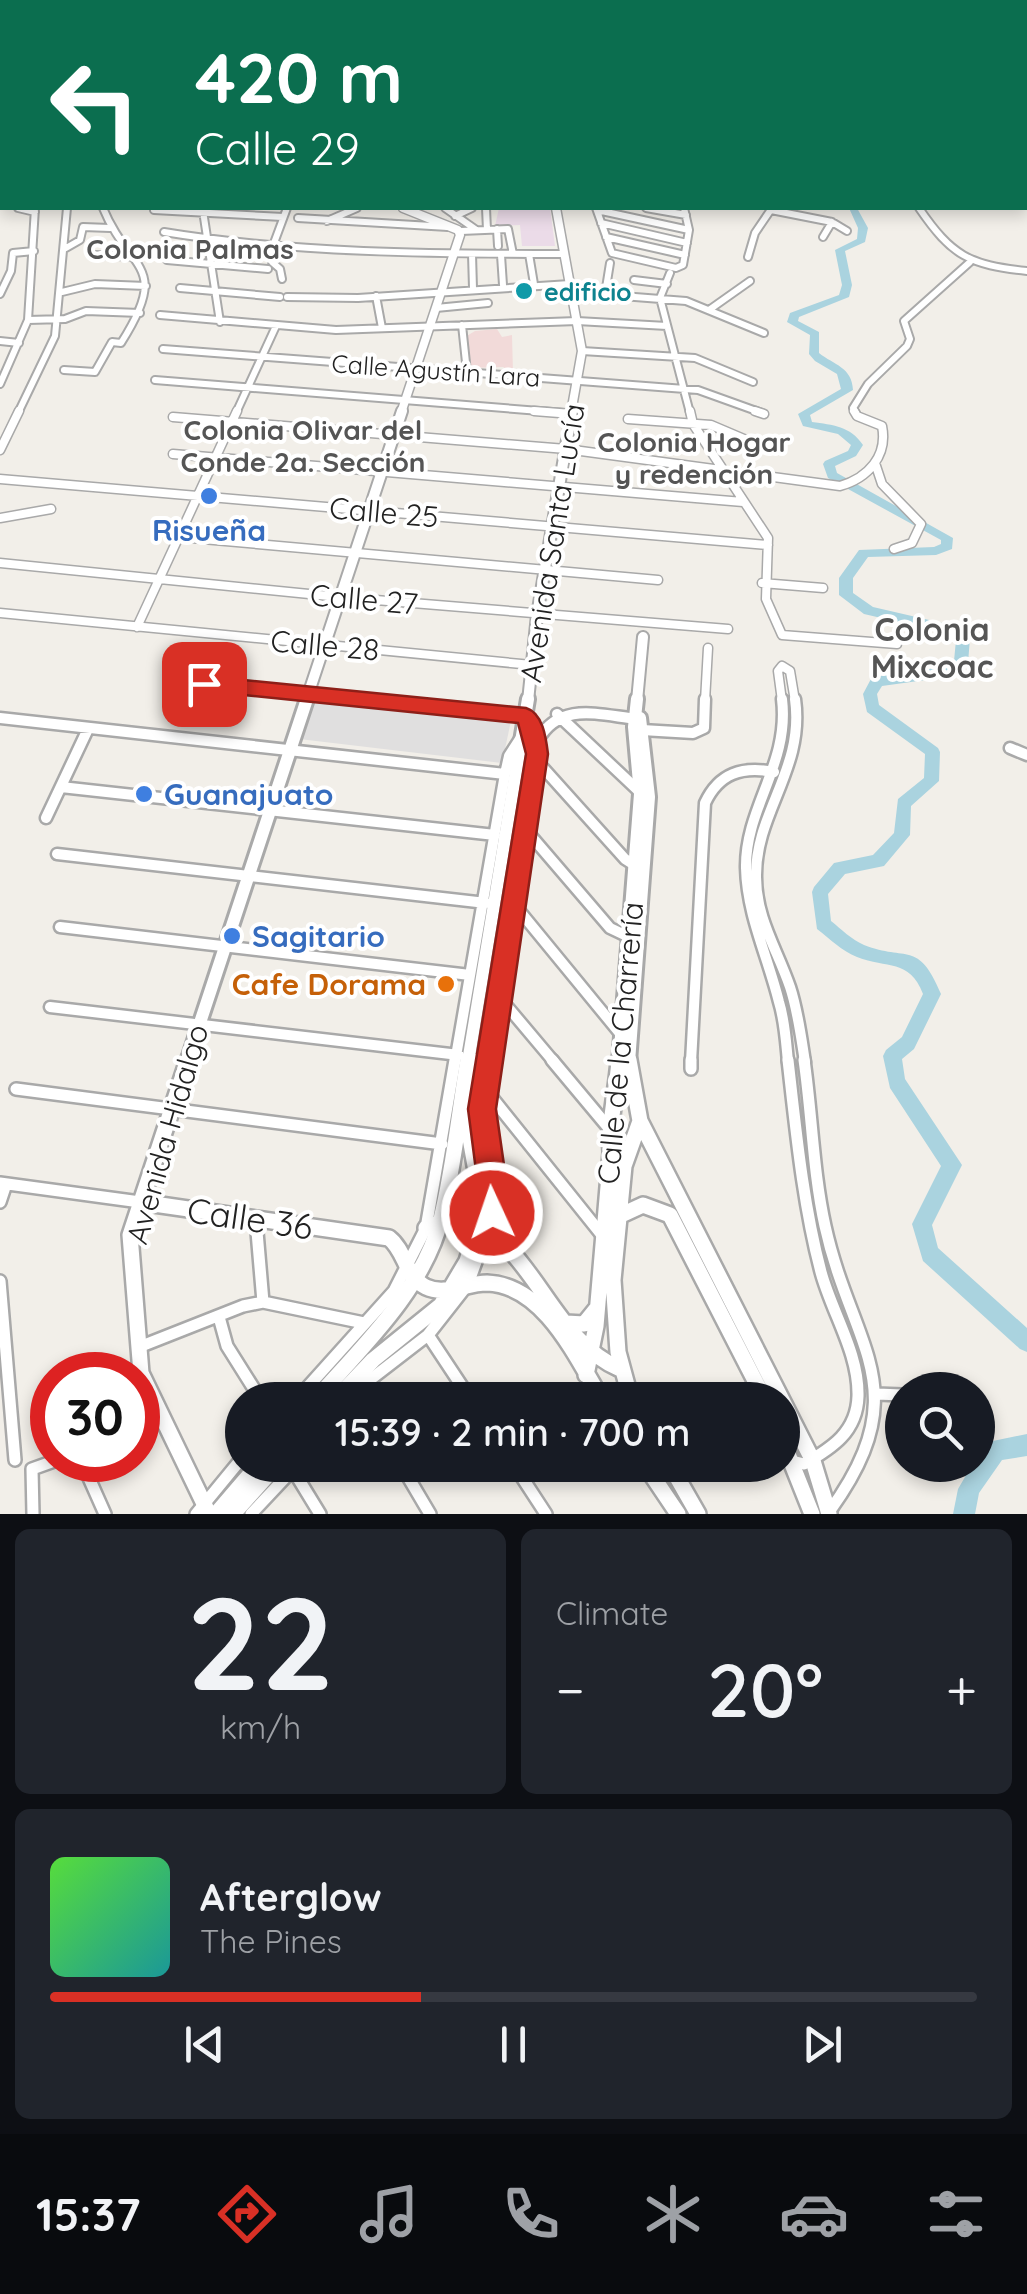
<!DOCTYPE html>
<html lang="en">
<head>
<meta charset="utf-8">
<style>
	:root { --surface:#171b24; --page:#20242c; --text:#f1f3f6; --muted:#9ea1a6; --line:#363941; --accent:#d93025 }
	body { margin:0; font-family:Quicksand,sans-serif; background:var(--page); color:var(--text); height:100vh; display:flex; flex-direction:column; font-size:38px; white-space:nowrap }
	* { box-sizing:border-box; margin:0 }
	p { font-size:32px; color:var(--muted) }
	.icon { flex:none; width:55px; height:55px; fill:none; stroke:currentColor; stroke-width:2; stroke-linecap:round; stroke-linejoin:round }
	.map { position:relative; height:1514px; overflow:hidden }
	.panel { display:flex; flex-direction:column; gap:15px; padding:15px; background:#0d0f14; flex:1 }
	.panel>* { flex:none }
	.banner { position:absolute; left:0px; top:0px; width:1028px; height:210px; box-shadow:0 5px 15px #0003; background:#0b6e4f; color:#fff; overflow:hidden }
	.buttons { position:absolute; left:885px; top:1372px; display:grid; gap:20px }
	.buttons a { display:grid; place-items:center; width:110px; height:110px; border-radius:50%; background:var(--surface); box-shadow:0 5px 15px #0003; font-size:50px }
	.speed { position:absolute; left:30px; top:1352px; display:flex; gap:20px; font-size:50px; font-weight:700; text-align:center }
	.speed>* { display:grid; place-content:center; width:130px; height:130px; border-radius:50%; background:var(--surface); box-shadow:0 5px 15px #0003; line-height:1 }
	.speed .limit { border:15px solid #d22; background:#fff; color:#111 }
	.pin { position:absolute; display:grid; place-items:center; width:85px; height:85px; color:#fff; margin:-42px; border-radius:20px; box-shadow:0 5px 15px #0006 }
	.me { position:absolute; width:110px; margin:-55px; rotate:357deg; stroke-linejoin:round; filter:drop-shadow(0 0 8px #0008) }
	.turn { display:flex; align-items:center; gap:35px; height:210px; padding:0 30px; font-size:45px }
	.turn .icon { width:130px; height:130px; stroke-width:2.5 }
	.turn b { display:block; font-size:70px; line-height:85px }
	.big { font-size:75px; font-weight:600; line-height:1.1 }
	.panel .widget { flex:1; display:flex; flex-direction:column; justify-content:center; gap:15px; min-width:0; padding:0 35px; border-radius:15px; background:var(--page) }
	.panel .dial { align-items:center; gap:0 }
	.dial b { font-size:130px; line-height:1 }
	.song { display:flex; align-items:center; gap:30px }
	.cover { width:120px; height:120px; border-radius:15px; background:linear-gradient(135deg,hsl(110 70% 55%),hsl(180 70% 35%)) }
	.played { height:10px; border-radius:5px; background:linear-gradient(90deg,var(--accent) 40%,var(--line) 40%) }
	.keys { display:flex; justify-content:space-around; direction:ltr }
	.heat { display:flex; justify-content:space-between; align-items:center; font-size:55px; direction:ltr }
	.panel .tiles { flex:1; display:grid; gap:15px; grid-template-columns:1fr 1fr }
	.widget:last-child { grid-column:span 2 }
	.trip { position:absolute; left:225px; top:1382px; width:575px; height:100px; border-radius:50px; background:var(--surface); box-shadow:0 5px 15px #0003; font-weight:600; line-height:100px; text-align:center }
	.tabs { display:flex; height:160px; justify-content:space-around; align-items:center; background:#090b0e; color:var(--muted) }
	.tabs .icon { width:70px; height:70px }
	.tabs .selected { color:var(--accent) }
	.tabs b { font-size:45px; color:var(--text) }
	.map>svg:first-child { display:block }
	.residential { fill:#e0dfdf }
	.commercial { fill:#f2dad9 }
	.industrial { fill:#ebdbe8 }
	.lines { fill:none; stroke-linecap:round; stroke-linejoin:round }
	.river { fill:#aad3df; fill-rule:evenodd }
	.minor-far4-casing { stroke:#a9a9a9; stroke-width:8 }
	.minor-far3-casing { stroke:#a9a9a9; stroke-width:10 }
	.minor-far2-casing { stroke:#a9a9a9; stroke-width:11 }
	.minor-far1-casing { stroke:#a9a9a9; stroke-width:15 }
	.minor-casing { stroke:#a9a9a9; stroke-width:16 }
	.tertiary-far4-casing { stroke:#a9a9a9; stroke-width:9 }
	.tertiary-far3-casing { stroke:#a9a9a9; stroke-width:11 }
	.tertiary-far2-casing { stroke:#a9a9a9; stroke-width:14 }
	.tertiary-far1-casing { stroke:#a9a9a9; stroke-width:18 }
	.tertiary-casing { stroke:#a9a9a9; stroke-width:20 }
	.secondary-casing { stroke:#707d05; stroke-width:6 }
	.minor-far4 { stroke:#fff; stroke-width:5 }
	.minor-far3 { stroke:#fff; stroke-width:6 }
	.minor-far2 { stroke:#fff; stroke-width:8 }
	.minor-far1 { stroke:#fff; stroke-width:10 }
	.minor { stroke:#fff; stroke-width:11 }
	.tertiary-far4 { stroke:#fff; stroke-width:6 }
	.tertiary-far3 { stroke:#fff; stroke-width:8 }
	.tertiary-far2 { stroke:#fff; stroke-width:10 }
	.tertiary-far1 { stroke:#fff; stroke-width:12 }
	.tertiary { stroke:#fff; stroke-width:15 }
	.secondary { fill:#f7fabf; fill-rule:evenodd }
	.route { fill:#d93025; stroke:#8d1f18; stroke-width:2.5 }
	.culture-dot { fill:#0f9aa8; stroke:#fff; stroke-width:4 }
	.shop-dot { fill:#3f7fe0; stroke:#fff; stroke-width:4 }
	.food-dot { fill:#e8710a; stroke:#fff; stroke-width:4 }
	.labels { text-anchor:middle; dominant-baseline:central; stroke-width:8; stroke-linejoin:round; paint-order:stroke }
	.far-culture-label { font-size:25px; font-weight:bold; fill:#0d838f; stroke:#fff; text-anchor:start }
	.far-street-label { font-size:25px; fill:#222; stroke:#fff }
	.far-neighbourhood-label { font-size:28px; font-weight:bold; fill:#555; stroke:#fff }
	.street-label { font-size:30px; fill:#222; stroke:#fff }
	.shop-label { font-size:30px; font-weight:bold; fill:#366cbe; stroke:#fff; text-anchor:start }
	.food-label { font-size:30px; font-weight:bold; fill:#c56008; stroke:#fff; text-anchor:end }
	.neighbourhood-label { font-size:32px; font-weight:bold; fill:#555; stroke:#fff }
	.near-street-label { font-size:35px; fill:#222; stroke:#fff }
</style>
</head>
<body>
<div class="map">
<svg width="1027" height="1514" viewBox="0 0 1027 1514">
	<rect width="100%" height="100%" fill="#f2efe9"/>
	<path class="residential" d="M314,698L512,716L502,763L299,739Z"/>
	<path class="commercial" d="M497,329L502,337L512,335L513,373L503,367L468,368L465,337L475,331Z"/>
	<path class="industrial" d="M499,208H550L555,246H522L520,225L495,226Z"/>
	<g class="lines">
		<path class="river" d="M849,208H857L868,228L865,242L845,251L852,285L849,297L799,317L798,321L819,332V353C834,365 852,367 853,390L810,415L812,422C833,425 850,426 863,445L856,456L835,466L837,473L953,538L952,549L936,555L868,557L853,578V593L873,607L955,626L970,638L968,663L947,677L882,686L877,694L879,705L938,748L940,752L939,781L911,806L910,835L884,866L845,874L828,894L831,921C841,929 852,940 864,945C907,962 918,939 941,994L914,1049L902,1059L905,1079L962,1165L932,1225L938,1248L1027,1328V1352L1020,1349L923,1261L912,1224L941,1166L890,1088L883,1056L886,1050L902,1037L923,994C909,958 887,969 857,957C842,951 830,939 817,929L812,892L814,887L834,863L873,855L894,833L898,799L924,778L925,754L867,712L863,694L872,677L944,667L954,661L956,640L946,633L864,614L839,595V578L859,550L934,547L941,544V540L828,478L823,464L825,461L848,451L851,445L838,434L803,426L798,414L841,389L837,374L815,361L809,354L810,335L787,322L790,313L839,295L842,285L835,250L857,239L858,228Z
			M1027,1434V1456L1002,1460L979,1493L975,1514H953L958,1489L972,1465H978V1458L988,1442Z"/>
		<defs>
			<path id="minor-far4" d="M339,0L349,2
				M394,0L400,2
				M480,0L487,2
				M524,0L531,2
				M569,0L576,2
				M612,0L619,2
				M658,0L666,2
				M785,0L800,2
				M856,0L870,2
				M910,0L927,2
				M1008,0L1024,2
				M248,2L266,0
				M444,2L452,0
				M541,2L547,0
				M638,2L644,0
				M966,2L970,0
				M1025,89L1026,95"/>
			<path id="minor-far3" d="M18,208L35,212
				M445,208L475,229
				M486,208L487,230
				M596,208L612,253L676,268L683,265L689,230L684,208
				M646,208L686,215
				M919,208C952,256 969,265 1027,271
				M154,210L283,217
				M597,210L689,230
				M771,210L832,222L823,237
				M203,211L220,322
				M455,216L472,208
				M298,218L448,227
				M327,221L357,208
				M832,222L847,231
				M601,223L687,243
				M497,229L498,246
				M461,231L508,229L513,254
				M164,232C290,253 436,254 564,254
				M606,237L685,255
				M66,248L80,240L83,227L110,228
				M472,254L473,288
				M529,254L534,284
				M95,255L137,257
				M501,255L503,285
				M748,257L755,233L772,208
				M167,260L268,269
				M670,273L660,298L690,413
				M282,279L280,269L272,262L274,243L287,208
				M634,280L667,284
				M180,288L280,297
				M62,292L95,284L146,286
				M571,292L686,301L764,333
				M0,294L11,271L13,253L34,251
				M605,294L610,263
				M376,296L382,328
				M287,297L358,298L570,284
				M436,308L488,303
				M709,310L750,281
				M160,315L336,330L577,321L667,326
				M28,320L65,319L86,311L140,313
				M462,325L467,372
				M0,341L19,343
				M163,349L698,390L762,413
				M582,351L695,358L753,382
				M64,370L95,372L112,342L121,343C172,263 129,272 103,208
				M155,380L565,413
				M0,384L28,320L35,208
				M18,413L55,336L67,208
				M236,413L276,326
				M856,413L853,408L868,384L907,346L910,339L904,321L970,262"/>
			<path id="minor-far2" d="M534,411L572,414
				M690,411L693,424L768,538L766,599L782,635L897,644
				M755,411L764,414
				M173,417L566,449L840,486C868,478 888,456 882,426L857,416L854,411
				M628,419L711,425L758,445
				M0,450L19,411
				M173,454L743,502
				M875,463L882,484L921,524L912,543L894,549
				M0,479L768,545
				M0,518L51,509
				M180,537L658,580
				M0,563L339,597L728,629
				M762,583L823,588
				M0,613L532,665
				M137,627L237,411
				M204,684L377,701
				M705,701L708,648
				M782,701L778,671L782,666L790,671L795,701"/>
			<path id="minor-far1" d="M351,699L526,716
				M782,699C790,764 745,807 746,868C747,915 768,957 779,1002C785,1021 786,1042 788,1062
				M795,699C805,769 755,812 756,877C756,918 777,949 790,987C798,1011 801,1037 805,1062
				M557,714L642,794
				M0,718L505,774
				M642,730L693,733L704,728L705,699
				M538,740C560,701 599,715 637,719
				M1010,748L1027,755
				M536,760L625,859L636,866
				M61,787L495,835
				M46,818L87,731
				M526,830L610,928L631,938
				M57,854L486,903
				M513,903L623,1037
				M60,927L470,975
				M501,999L554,1062
				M50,1007L459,1055
				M455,1062L505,774L509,756L520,739
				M489,1062L537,754L534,734L525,720
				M691,1062L705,803C719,773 742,766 774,772"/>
			<path id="minor" d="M552,1060L608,1127
				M788,1060C796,1130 803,1204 821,1272C832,1313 859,1353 858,1396C857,1432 832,1448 804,1464L792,1461
				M804,1060C812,1115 813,1172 825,1226C852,1349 919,1388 829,1512
				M691,1069V1060
				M16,1089L442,1144
				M485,1089L602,1235
				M0,1183L140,1202
				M0,1202L6,1184
				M256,1220L263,1302
				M0,1281L15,1460
				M219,1317L227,1346L261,1400
				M428,1335L471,1400
				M139,1347L243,1306L263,1302L364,1323
				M877,1394L902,1395
				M296,1400L394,1291L426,1228L455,1060
				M352,1400L371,1379L428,1335L468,1284L489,1226L493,1186L482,1109L490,1060
				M81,1460L105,1514
				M290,1465L320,1514
				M401,1465L430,1514
				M514,1465L546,1514
				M33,1514L32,1469L57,1460
				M196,1514L242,1458
				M251,1514L297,1465"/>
			<path id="tertiary-far4" d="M702,0L712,2
				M734,0L744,2"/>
			<path id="tertiary-far3" d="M556,208L582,351L571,413
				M401,413L460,235L458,230L403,208"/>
			<path id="tertiary-far2" d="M306,701L402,411
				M528,701L537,615L572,411
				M637,701L643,637"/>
			<path id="tertiary-far1" d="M471,1058L472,1062
				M187,1062L307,699
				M468,1062L528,699
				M619,1062L640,794L634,727L637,699
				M629,1062L649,797L640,718"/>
			<path id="tertiary" d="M188,1060L130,1235L141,1373L209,1514
				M629,1060L640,1121L624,1166L613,1280L618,1352L631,1400
				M640,1121L782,1400
				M140,1202L389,1238C406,1251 405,1277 426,1287C445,1296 466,1283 487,1283C544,1285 576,1357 602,1400
				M617,1217L643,1205L670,1215L765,1400
				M426,1228L458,1215C536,1242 547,1337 620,1369
				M566,1323L584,1324L597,1308
				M586,1375L596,1326L611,1152C608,1123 617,1091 619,1060
				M315,1400C362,1347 423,1290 441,1219C454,1167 459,1112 468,1060
				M335,1400L373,1360L441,1305L467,1261L479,1221L481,1198L469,1133L471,1060
				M782,1400L813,1461L829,1514
				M782,1439L812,1514
				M645,1465L678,1514
				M670,1465L698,1514
				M216,1514L258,1465
				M233,1514L277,1465"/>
			<path id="secondary" d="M1025,67H1027V72H1025Z
				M1025,78H1027V83H1025Z"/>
		</defs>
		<use href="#minor-far4" class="minor-far4-casing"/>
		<use href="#minor-far3" class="minor-far3-casing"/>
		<use href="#minor-far2" class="minor-far2-casing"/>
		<use href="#minor-far1" class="minor-far1-casing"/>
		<use href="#minor" class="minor-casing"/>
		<use href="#tertiary-far4" class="tertiary-far4-casing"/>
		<use href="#tertiary-far3" class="tertiary-far3-casing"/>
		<use href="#tertiary-far2" class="tertiary-far2-casing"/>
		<use href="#tertiary-far1" class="tertiary-far1-casing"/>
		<use href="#tertiary" class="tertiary-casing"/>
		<use href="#secondary" class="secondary-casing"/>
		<use href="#minor-far4" class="minor-far4"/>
		<use href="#minor-far3" class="minor-far3"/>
		<use href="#minor-far2" class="minor-far2"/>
		<use href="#minor-far1" class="minor-far1"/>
		<use href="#minor" class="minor"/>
		<use href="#tertiary-far4" class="tertiary-far4"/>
		<use href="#tertiary-far3" class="tertiary-far3"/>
		<use href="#tertiary-far2" class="tertiary-far2"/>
		<use href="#tertiary-far1" class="tertiary-far1"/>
		<use href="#tertiary" class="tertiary"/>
		<use href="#secondary" class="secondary"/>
	</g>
	<path class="route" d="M204,676L526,708C543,713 546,738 548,754L496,1109L507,1186L503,1224L492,1228L481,1224L477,1213L478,1186L468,1109L526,754L518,723L204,691L193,684Z"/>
	<circle class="culture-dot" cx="524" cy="291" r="10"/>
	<g class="shop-dot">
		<circle cx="209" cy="496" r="10"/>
		<circle cx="144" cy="794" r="10"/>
		<circle cx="232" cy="936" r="10"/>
	</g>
	<circle class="food-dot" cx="446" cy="984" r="10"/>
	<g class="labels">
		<g class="far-culture-label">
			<text x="544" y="291">edificio</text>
		</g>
		<g class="far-street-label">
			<text transform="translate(436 370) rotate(4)">Calle Agustín Lara</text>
		</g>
		<g class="far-neighbourhood-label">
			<text x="190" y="248">Colonia Palmas</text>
			<text x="303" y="429">Colonia Olivar del<tspan x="303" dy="32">Conde 2a. Sección</tspan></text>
			<text x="694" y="441">Colonia Hogar<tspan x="694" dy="32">y redención</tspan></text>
		</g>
		<g class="street-label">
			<text transform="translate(384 512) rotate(5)">Calle 25</text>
			<text transform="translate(552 543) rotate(-81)">Avenida Santa Lucía</text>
			<text transform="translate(364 599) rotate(5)">Calle 27</text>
			<text transform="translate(325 645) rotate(5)">Calle 28</text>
			<text transform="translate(620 1043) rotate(-85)">Calle de la Charrería</text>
			<text transform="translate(167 1134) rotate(-74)">Avenida Hidalgo</text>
		</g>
		<g class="shop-label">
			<text x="209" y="530" text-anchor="middle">Risueña</text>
			<text x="164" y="794">Guanajuato</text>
			<text x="252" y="936">Sagitario</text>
		</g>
		<g class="food-label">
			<text x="426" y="984">Cafe Dorama</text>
		</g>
		<g class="neighbourhood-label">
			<text x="932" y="629">Colonia<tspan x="932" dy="37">Mixcoac</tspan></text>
		</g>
		<g class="near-street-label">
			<text transform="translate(250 1218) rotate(8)">Calle 36</text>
		</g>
	</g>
</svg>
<div class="buttons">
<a><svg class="icon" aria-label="search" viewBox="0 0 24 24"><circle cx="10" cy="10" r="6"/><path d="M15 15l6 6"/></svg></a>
</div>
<div class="speed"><div class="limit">30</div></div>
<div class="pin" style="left:204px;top:684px;background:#d93025"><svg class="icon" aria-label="arrive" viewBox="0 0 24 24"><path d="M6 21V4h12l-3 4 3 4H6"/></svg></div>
<svg class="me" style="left:492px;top:1213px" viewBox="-20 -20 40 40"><circle r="17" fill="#d93025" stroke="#fff" stroke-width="3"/><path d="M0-11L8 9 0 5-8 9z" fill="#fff"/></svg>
<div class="trip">15:39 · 2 min · 700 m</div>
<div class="banner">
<div class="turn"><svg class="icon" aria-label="left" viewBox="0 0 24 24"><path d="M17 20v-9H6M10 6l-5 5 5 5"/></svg><div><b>420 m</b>Calle 29</div></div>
</div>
</div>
<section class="panel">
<div class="tiles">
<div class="widget dial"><b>22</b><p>km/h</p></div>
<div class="widget"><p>Climate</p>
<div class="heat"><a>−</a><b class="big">20°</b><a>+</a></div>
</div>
<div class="widget">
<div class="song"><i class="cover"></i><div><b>Afterglow</b><p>The Pines</p></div></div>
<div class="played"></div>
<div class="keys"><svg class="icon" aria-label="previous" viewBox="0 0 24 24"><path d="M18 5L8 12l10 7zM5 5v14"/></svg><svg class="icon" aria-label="pause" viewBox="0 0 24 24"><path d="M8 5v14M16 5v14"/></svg><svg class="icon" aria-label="next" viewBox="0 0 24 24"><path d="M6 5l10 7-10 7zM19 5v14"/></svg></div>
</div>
</div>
</section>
<nav class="tabs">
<b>15:37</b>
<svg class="icon selected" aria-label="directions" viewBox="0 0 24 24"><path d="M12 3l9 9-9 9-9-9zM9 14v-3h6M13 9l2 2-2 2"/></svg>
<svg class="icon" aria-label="music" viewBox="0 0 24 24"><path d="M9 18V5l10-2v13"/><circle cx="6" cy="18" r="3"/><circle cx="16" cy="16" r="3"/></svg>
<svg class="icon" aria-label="phone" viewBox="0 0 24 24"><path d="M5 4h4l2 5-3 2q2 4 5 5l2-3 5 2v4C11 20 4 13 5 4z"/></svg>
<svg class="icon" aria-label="climate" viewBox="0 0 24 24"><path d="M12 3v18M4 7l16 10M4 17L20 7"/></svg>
<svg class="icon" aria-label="car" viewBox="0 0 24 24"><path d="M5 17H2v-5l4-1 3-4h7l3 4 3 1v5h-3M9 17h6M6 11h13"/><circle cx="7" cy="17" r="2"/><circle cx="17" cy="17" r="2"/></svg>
<svg class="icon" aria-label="filters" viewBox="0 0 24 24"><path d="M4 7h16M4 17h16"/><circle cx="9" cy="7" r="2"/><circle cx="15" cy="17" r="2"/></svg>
</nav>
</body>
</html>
